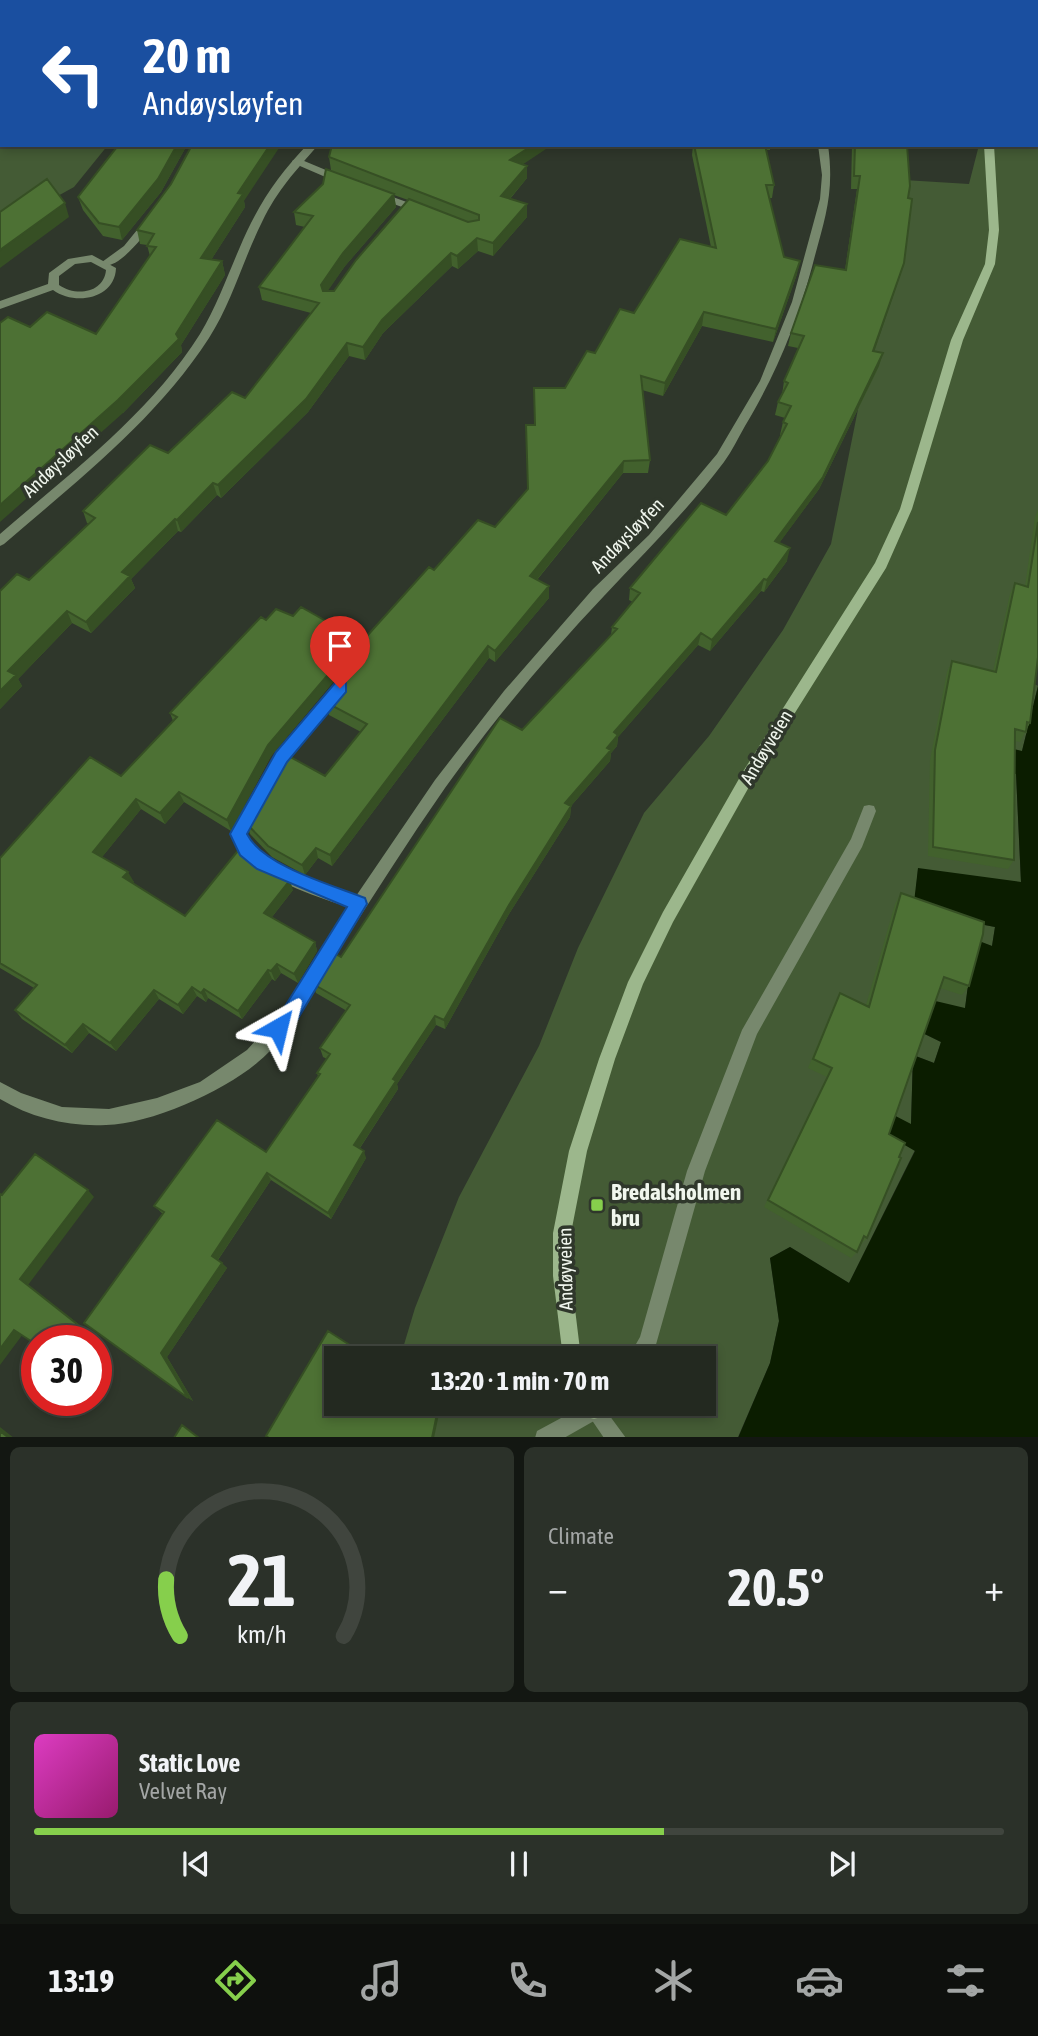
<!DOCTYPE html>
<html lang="en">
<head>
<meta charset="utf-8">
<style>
	:root { --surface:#232920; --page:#2b3129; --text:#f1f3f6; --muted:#a3a6a5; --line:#40453e; --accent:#86cf4c }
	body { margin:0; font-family:"Asap Condensed",sans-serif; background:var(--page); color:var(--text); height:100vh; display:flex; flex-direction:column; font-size:26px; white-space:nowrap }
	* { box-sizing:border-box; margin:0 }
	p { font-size:23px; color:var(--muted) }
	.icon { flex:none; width:38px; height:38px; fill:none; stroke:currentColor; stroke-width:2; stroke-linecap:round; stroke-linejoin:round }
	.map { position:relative; height:1437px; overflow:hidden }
	.drawer { display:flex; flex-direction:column; gap:10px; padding:10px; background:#131712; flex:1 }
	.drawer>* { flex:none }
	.top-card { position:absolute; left:0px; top:0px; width:1040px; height:147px; box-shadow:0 4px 10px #0003,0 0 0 2px var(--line); background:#1a4fa0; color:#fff; overflow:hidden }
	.speed { position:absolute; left:21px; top:1325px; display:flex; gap:14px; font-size:35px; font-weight:700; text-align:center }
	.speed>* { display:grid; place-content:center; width:91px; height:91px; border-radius:50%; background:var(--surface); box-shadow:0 4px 10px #0003,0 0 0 2px var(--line); line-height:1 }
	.speed .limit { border:10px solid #d22; background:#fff; color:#111 }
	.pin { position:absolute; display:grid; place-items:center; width:60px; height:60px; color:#fff; margin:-72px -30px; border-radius:50% 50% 50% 0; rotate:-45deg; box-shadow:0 0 7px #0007 }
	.pin .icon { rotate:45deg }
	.me { position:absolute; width:77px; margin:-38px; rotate:37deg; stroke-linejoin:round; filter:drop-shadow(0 0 5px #0008) }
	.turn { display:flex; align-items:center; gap:24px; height:147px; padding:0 28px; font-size:32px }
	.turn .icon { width:91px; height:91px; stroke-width:2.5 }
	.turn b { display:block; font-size:49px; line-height:60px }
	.big { font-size:52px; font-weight:700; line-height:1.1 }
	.drawer .tile { flex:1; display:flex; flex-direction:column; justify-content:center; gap:10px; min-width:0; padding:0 24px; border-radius:10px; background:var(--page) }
	.drawer .dial { align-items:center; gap:0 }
	.dial svg { height:182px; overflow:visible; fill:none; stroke:var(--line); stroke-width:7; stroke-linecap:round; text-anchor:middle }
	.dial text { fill:var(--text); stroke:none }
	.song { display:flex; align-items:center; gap:21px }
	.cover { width:84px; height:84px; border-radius:10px; background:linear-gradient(135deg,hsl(310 70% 55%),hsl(320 70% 35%)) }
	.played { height:7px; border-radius:4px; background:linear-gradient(90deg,var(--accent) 65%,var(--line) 65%) }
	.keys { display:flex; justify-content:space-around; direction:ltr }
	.heat { display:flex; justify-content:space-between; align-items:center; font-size:38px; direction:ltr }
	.drawer .tiles { flex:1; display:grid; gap:10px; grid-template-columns:1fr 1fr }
	.tile:last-child { grid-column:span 2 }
	.trip { position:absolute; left:324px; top:1346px; width:392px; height:70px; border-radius:0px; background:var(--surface); box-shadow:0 4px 10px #0003,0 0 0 2px var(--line); font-weight:700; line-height:70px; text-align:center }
	.tabs { display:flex; height:112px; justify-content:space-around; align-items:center; background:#0e100d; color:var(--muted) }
	.tabs .icon { width:49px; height:49px }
	.tabs .current { color:var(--accent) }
	.tabs b { font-size:32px; color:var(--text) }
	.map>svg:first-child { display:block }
	.green { fill:#445b35 }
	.water { fill:#0b1d00 }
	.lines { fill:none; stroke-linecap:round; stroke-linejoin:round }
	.lane { fill:#77886d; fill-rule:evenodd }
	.street { fill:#77886d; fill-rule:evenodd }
	.secondary { fill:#9cb78c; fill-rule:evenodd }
	.wall { fill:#42612d; fill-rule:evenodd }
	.shaded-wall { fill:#364f24 }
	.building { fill:#4d7134; stroke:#364f24; stroke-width:2 }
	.route { fill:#1a73e8; stroke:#114b97; stroke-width:2 }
	.poi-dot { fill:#86cf4c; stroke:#2f372b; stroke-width:2.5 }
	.labels { text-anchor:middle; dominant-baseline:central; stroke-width:7; stroke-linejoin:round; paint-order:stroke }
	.street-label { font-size:19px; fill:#f0f6ed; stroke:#2f372b }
	.near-poi-label { font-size:23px; font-weight:bold; fill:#f0f6ed; stroke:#2f372b; text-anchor:start }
</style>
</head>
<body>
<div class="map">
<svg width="1038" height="1438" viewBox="0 0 1038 1438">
	<rect width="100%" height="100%" fill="#2f372b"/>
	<path class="green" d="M141,0H450L137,2Z
		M1038,1V662L1010,654L1000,665L1038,686L1022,751L970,765L1016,773L1021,883L918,869L914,911L995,927L992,946L974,940L965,1009L890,991L894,1019L941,1042L934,1063L913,1055L911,1125L856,1095L915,1150L849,1283L790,1247L770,1258L779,1321L770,1363L738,1437L375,1438L386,1404H704V1358H400L415,1308L459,1197L539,1046L578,948L644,813L709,736L783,630L831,544L904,180L969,184L979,145H1038Z
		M0,12L2,145H108L74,187L0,228Z"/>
	<path class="water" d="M1038,686V1437L738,1438L770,1363L779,1321L770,1258L790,1247L849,1283L915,1151L848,1112L855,1095L911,1124L913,1055L934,1063L941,1042L894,1019L889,990L965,1008L974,939L992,946L995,927L913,911L918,868L1021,882L1016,774L969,765L974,739L1022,751Z"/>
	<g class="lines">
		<path class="lane" d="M0,110H2V116H0Z
			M297,158L345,178L346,180L337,182L293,163L292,161Z
			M379,192L426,209L427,211L422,214L418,213L375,197V193Z
			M150,218L155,221C144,235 121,268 102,266V262L124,246L146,219Z
			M340,682L345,684L347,688L345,692L287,761L247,834C272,874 323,883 364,899L367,904L364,909L359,911C313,894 255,882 232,834L277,753L335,684Z
			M869,805L874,806L876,811L862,847L757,1034L705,1171L655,1348L648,1358H628L640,1337L687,1171L742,1030L851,839L864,806Z
			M587,1404H609L601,1417L564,1438H535L537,1431Z"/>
		<path class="street" d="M871,0H879L880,2H871Z
			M307,145H318C295,172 278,189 262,222C243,260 232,302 209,338C156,420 77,481 4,544L0,546V534C70,473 150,414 200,334C221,299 233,259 251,223C266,193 284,169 307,145Z
			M818,145H828C835,195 824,220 812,267C796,326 776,374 745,426C738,438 732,451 724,462C688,510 645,552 604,596C547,656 493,721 445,788C408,841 373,896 339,950C315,988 292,1034 258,1062C224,1091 151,1124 106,1125C69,1127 32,1118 0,1099V1082L21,1093L62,1107L109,1109L157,1098L200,1082L247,1050L284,1009L354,899L435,780L504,691L593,589L649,535L717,454L760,381L792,302L820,199L822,175Z
			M92,255L116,268C115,299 75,306 53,290L0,309V301L48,284L49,273L68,259ZM91,262L106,270C104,293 76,297 59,285V276L75,264Z
			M587,1404H601L626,1438H604L585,1410Z"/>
		<path class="secondary" d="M1038,0V7V2H1034Z
			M984,145H994L999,230L995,264L963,340L912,509L886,568L754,778L673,922L643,984L615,1059L587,1151L571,1233V1276L581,1358H563L553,1276V1233L569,1151L599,1059L628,982L663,912L744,770L875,563L900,509L951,340L985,264L989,230Z
			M581,1404H601L603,1410L601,1417L594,1419L587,1417Z"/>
	</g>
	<path class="wall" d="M633,0H857L859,2H636Z
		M124,145H187L161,192L122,240L103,236L83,210L78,197Z
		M693,145H770V150H766L774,185L772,198H769L784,257L797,274L773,342L702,326L663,396L642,390L650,460L648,473H623L537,580L549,598L495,662L489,658L332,866L318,858L305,875L272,857L250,834L246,823L325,776L361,732L329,715L327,703L344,681L341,680L333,682L271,756L231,831L184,802L165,824L141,809L102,857L134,882L132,883L185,916L293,890L272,917L315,942L317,951L298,983L281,973L275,981L272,979L242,1019L208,998L206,1002L197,996L183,1014L159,999L116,1051L89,1033L72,1053L22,1019L15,1010L34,988L0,968V858L121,776L173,721L170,713L266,620L293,616L367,636L434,570L495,527L528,489L534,425L595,353L634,313L711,247L692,155Z
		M852,145H907L908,198L904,263L874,351L879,366L819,489L779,543L787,561L764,592L761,591L710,651L698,645L618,737L617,746L611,753L610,761L571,806L570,817L509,914L445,1029L436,1025L397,1084L398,1089L360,1148L366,1158L331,1219L271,1180L218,1260L227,1268L167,1357L193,1401L84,1323L163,1214L154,1206L266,1152L318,1076L317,1073L327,1059L323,1057L320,1048L347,1011L316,993L313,984L341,957L522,730L611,635L612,627L633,602L629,600L630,588L726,515L768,461L781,436L780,435L783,422L785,418L775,415L778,402L782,395L784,381L798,348L788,346L791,333L845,270L857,189H851Z
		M329,157L523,164L527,178L510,199L527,217L493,256L478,251L458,269L452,266L383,333L365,360L349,356L308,412L221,498L217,495L181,532L178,531L131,579L135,588L91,633L72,623L18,679L22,686L0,709V591L29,580L89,524L87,523L83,511L168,453L245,398L311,313L262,300L259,287L305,227L296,225L294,212L323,184L331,170ZM394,195L408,200L334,291H327L345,266L396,207Z
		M244,201L245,207L211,260L222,261L225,275L181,345L182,352L123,413L30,327L96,334L150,256L147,245L140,244L137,230Z
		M1038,510V656L1030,723L1020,742L1015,741L1014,860L1008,869L928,856L930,760L947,672L952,661L993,671L1010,594L1015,583L1025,586L1035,517Z
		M901,893L969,986L962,995L940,988L889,1134L867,1238L861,1244L857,1252L851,1258L764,1207L827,1077L808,1068L835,1003L840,993L866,1005L895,904Z"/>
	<path class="shaded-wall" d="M177,145H187L161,192L122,240L119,227Z
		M270,145H281L244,201L245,207L204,271L201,258L238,193Z
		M533,145H552L510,173V160Z
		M527,166V178L501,209V196Z
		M394,194L396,207L345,266L323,298L321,285L343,253Z
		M65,203L69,217L0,268V250Z
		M527,204V217L493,256V243Z
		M477,238L478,251L458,269L457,256Z
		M451,253L452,266L383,333L365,360L363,347L382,320Z
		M222,261L225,275L181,345L182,352L123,413L0,522V505L176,334Z
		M800,261L797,274L773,342L776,329Z
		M904,263L900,276L870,364L873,351Z
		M704,312L702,326L663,396L665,383Z
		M347,343L349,356L308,412L221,498L218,485Z
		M883,353L879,366L819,489L772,553L775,541Z
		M624,461L623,473L530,588V576Z
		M213,483L217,495L181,532L177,520Z
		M175,519L178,531L131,579L135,588L91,633L86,622L122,572Z
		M790,548L787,561L764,592L767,580Z
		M764,579L761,591L710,651L712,640Z
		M549,586V598L495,662V651Z
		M67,611L72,623L18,679L22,686L0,709V691L8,671Z
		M701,633L698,645L618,737L617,746L611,753L610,761L564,814L565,803L614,732Z
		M488,646L489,658L332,866L330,855Z
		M339,668L341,680L333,682L271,756L231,831L227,820L268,745L331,671Z
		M179,792L184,802L165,824L160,813Z
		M136,799L141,809L98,862L93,852Z
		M571,806L570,817L509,914L445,1029L444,1020L509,905Z
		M316,848L318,858L305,875L302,865Z
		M128,872L134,882L129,887L123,877Z
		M290,880L293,890L268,922L264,913Z
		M315,942L317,951L298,983L294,974Z
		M277,964L281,973L275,981L271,971Z
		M268,970L272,979L242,1019L238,1011Z
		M192,987L197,996L183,1014L178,1005Z
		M204,989L208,998L206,1002L201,993Z
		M154,990L159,999L116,1051L110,1043Z
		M435,1016L436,1025L397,1084L398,1089L357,1152L354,1145L393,1079Z
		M83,1024L89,1033L72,1053L65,1045Z
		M364,1151L366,1158L331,1219L328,1213Z
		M267,1173L271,1180L217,1261L212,1256Z
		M88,1190L94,1197L28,1285L89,1332L84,1340H73L20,1279Z
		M222,1263L227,1268L167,1357L193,1401L188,1398L161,1353Z
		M14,1330L23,1334L0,1365V1349Z
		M439,1404L441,1405L434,1438H432Z
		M0,1427L14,1438H9L0,1431Z"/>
	<path class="building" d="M8,0H62L65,2H10Z
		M472,0H594L595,2H469Z
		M656,0H857L859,2H660Z
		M124,145H177L158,179L119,227L99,223L78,197L117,147L121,148Z
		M192,145H270L238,193L243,194L201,258L222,261L176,334L179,339L118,400L0,505V323L8,317L30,327L47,312L96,334L156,247L147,246L154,234L137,230L171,184Z
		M332,145H533L510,160L527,166L501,196L527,204L493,243L477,238L457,256L451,253L382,320L363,347L347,343L306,399L218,485L213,483L177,520L175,519L122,572L130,576L86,622L67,611L8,671L16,675L0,691V591L17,574L29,580L95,518L83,511L150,445L168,453L232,392L245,398L319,303L259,287L313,216L294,212L323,184L326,169L394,194L343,253L321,285L323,291H334L356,260L409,199L468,222L479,220V215L329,157Z
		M694,145H765L774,185H766L784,257L800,261L776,329L704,312L665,383L641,376L650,460L624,461L530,576L549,586L495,651L488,646L330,855L316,848L302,865L268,846L246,823L285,754L325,776L367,724L327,703L347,678L345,671L339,668L331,671L268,745L227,820L179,792L160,813L136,799L93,852L128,872L123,877L185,916L241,847L265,867L290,880L264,913L315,942L294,974L277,964L271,971L268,970L238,1011L204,989L201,993L192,987L178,1005L154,990L110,1043L83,1024L65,1045L15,1010L37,985L0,963V858L90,757L121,776L177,717L170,713L261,617L266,620L276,609L293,616L301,607L342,630L345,626L367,636L429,567L434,570L478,520L495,527L528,489L526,425H535L534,388H565L587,351L595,353L620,309L634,313L680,239L716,248Z
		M855,145H907L910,186L908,198L912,199L904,263L873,351L883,353L823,477L775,541L790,548L767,580L764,579L712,640L701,633L614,732L618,735L607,748L611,750L565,803L571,806L509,905L444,1020L435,1016L393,1079L396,1081L354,1145L364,1151L328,1213L267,1173L212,1256L222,1263L161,1353L188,1398L84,1323L164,1212L154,1206L217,1120L266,1152L320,1074L317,1073L330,1054L320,1048L350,1005L313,984L332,952L341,957L500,718L522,730L617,629L612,627L640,593L630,588L701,503L726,515L768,461L787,424L783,422L791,406L778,402L788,383L784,381L804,336L791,333L815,265L846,270L860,176H854Z
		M47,179L65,203L0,250V212Z
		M1038,522V657L1030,723L1027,722L1026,732L1015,729L1014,860L933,847L935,750L952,661L996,672L1015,583L1028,587Z
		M901,893L984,922L983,934L969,986L944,977L889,1134L905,1143L899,1157L901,1158L867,1238L864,1236L857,1252L768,1200L832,1068L813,1059L840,993L869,1007Z
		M35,1154L88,1190L20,1279L82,1328L73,1340H37V1345L14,1330L0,1349V1194L2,1195Z
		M328,1331L370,1358H336V1404H439L432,1438H269L266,1436Z
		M182,1425L199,1438H174Z
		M0,1431L9,1438H0Z"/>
	<path class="route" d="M340,681L346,683V692L287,762L247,834C263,866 332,885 365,898L367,904L297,1020L278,1037L271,1034L269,1028L284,1008L347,907L257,869L240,855L230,834L276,752L335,683Z"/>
	<rect class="poi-dot" x="590" y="1198" width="14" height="14" rx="3.5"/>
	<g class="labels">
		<g class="street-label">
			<text transform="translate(60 461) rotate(-43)">Andøysløyfen</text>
			<text transform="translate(627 535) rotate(-46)">Andøysløyfen</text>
			<text transform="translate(766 747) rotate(-59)">Andøyveien</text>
			<text transform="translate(565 1269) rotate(-91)">Andøyveien</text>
		</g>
		<g class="near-poi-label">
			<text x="611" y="1192">Bredalsholmen<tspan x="611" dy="26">bru</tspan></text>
		</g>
	</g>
</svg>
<div class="speed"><div class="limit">30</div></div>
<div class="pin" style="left:340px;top:688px;background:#d93025"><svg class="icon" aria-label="arrive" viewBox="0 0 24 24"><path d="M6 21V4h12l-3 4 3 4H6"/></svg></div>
<svg class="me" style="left:278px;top:1028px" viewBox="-20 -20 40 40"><path d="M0-17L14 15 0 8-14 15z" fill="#1a73e8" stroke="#fff" stroke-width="4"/></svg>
<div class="trip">13:20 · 1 min · 70 m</div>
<div class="top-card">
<div class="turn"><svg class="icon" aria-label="left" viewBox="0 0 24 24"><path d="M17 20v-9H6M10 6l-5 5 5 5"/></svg><div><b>20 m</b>Andøysløyfen</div></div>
</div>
</div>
<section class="drawer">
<div class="tiles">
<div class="tile dial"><svg viewBox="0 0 100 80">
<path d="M14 69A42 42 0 1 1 86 69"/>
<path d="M14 69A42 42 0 0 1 8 44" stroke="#86cf4c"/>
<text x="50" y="56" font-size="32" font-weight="700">21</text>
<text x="50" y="72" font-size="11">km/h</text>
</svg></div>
<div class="tile"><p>Climate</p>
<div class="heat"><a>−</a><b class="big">20.5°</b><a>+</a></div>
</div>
<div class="tile">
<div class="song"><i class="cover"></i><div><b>Static Love</b><p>Velvet Ray</p></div></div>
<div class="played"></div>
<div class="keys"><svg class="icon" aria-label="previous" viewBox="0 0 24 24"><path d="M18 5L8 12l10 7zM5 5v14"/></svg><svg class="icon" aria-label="pause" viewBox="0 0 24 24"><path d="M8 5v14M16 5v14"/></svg><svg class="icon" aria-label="next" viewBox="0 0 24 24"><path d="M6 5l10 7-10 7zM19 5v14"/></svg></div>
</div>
</div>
</section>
<nav class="tabs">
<b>13:19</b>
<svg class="icon current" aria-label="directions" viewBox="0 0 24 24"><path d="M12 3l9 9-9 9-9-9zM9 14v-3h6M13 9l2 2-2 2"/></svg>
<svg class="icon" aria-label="music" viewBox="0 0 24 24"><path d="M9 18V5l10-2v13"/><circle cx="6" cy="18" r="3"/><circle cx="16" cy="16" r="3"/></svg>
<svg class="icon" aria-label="phone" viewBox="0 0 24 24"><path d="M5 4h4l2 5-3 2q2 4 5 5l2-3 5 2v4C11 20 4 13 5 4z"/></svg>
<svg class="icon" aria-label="climate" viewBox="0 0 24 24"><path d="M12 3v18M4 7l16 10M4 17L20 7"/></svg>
<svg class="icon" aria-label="car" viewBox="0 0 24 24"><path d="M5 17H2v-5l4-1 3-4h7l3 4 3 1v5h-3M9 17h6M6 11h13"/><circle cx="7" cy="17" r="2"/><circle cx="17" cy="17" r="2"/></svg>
<svg class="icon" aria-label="filters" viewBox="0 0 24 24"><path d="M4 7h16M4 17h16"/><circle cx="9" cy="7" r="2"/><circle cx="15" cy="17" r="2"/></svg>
</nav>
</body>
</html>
